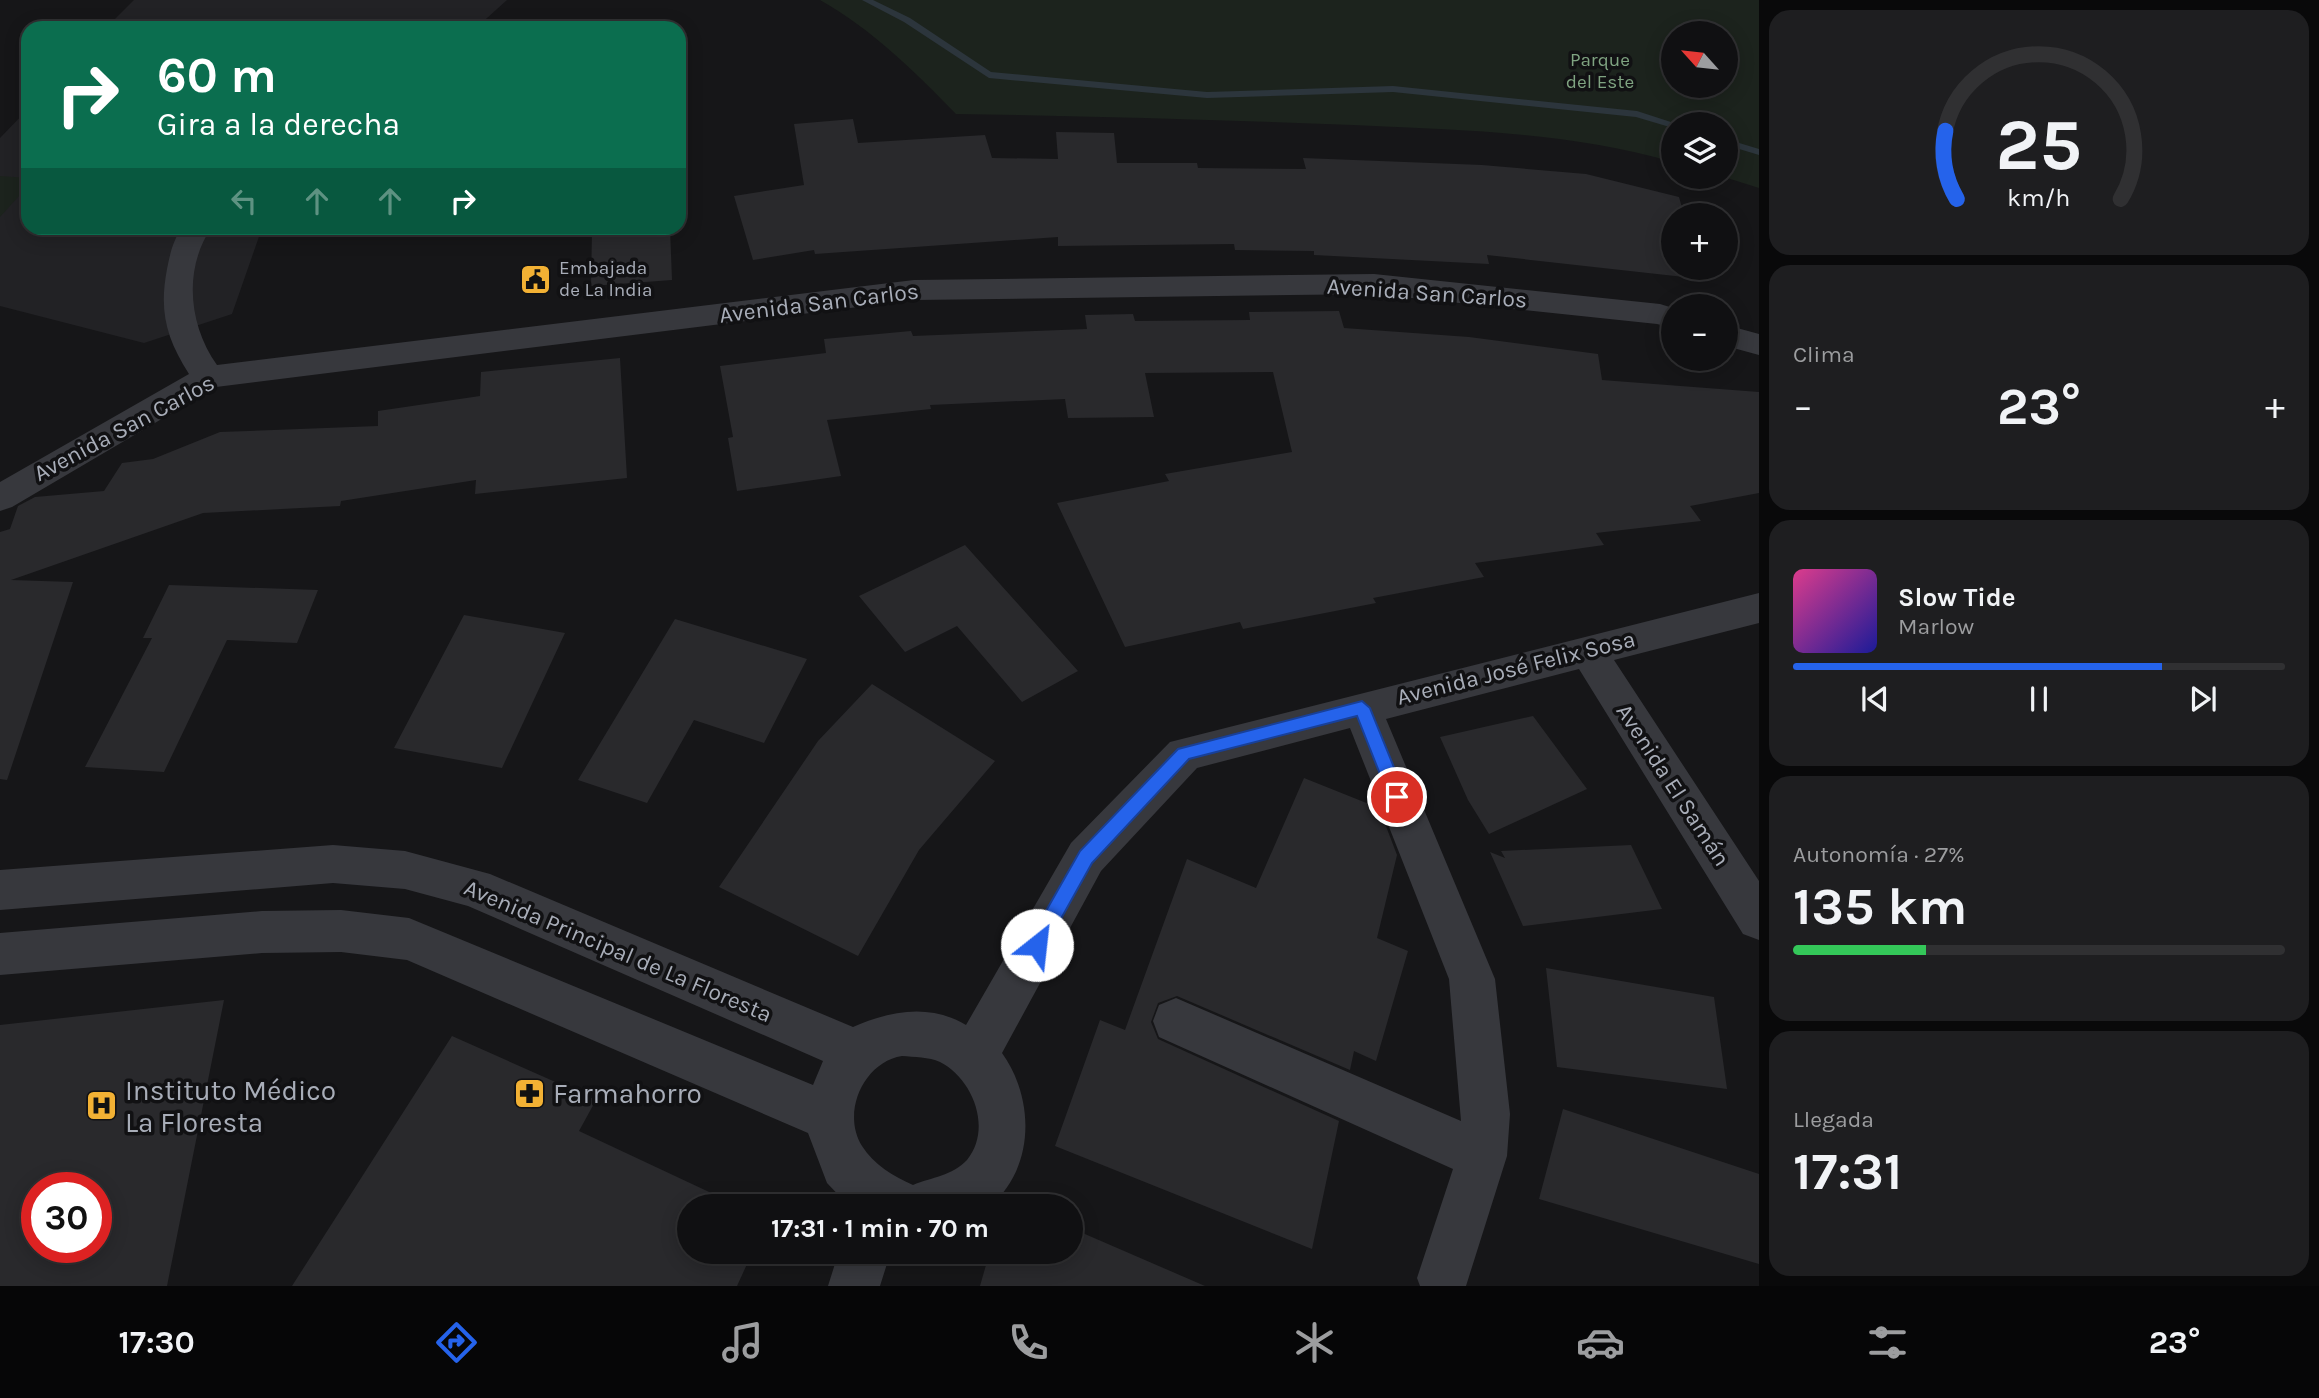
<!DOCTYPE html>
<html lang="es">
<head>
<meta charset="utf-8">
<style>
	:root { --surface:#101012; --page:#1e1e20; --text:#f1f3f6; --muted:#9c9d9f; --line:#303032; --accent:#2563eb }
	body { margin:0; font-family:Karla,sans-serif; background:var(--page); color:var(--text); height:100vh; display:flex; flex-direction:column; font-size:26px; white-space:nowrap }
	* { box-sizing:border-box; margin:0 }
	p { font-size:23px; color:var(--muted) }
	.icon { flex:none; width:38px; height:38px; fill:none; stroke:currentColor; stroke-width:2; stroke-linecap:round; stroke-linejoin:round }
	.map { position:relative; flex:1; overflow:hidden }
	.panel { display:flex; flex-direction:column; gap:10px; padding:10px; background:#09090a; width:560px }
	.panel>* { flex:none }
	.banner { position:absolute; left:21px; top:21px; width:665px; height:214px; border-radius:21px; box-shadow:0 4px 18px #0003,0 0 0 2px var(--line); background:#0b6e4f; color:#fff; overflow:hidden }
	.needle { width:46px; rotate:297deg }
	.buttons { position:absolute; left:1661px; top:21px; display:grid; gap:14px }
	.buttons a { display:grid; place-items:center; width:77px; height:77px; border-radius:50%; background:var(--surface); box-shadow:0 4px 18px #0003,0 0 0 2px var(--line); font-size:35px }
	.speed { position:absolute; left:21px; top:1172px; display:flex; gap:14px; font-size:35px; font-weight:700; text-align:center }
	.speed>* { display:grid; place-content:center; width:91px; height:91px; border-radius:50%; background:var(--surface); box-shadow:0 4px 18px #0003,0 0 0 2px var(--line); line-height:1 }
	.speed .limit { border:10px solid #d22; background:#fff; color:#111 }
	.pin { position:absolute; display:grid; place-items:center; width:60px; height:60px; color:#fff; margin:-30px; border:4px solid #fff; border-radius:50%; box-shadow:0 2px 7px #0007 }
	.me { position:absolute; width:77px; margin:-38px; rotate:29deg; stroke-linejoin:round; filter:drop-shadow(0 0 5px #0008) }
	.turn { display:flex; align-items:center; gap:24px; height:147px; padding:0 21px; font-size:32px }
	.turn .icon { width:91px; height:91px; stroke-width:2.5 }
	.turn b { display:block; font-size:49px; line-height:60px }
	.lanes { display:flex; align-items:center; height:66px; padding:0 21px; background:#0003; justify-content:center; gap:35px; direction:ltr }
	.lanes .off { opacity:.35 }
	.big { font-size:52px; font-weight:700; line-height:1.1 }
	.panel .tile { flex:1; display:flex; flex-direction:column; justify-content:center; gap:10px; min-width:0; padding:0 24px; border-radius:21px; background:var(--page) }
	.panel .dial { align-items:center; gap:0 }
	.dial svg { height:182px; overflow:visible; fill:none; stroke:var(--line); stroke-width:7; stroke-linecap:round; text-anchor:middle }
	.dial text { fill:var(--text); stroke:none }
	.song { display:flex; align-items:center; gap:21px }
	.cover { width:84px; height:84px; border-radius:10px; background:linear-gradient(135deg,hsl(330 70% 55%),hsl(240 70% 35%)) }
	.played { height:7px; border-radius:4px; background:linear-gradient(90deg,var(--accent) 75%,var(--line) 75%) }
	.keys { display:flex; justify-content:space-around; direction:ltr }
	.heat { display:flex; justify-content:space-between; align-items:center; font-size:38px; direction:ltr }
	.charge { height:10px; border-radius:5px; background:linear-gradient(90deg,#34c759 27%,var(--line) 0) }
	.trip { position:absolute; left:677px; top:1194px; width:406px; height:70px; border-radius:35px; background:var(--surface); box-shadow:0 4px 18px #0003,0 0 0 2px var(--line); font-weight:700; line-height:70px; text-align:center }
	.tabs { display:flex; height:112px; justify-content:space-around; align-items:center; background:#060607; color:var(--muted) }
	.tabs .icon { width:49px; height:49px }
	.tabs .active { color:var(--accent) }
	.tabs b { font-size:32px; color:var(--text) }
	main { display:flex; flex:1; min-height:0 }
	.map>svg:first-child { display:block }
	.built { fill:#222225 }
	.green { fill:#1c231d; fill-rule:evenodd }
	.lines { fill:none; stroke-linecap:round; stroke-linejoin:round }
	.stream { fill:#2c353c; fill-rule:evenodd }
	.building { fill:#29292c; fill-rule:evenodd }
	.minor { fill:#37383d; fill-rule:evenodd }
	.route { fill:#2563eb; stroke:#184099; stroke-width:2 }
	.labels { text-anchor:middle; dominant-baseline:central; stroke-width:7; stroke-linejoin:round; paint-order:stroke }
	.far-park-label { font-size:19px; fill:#7fa381; stroke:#111113 }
	.far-poi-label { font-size:19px; fill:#a8adb8; stroke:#111113; text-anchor:start }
	.street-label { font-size:23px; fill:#a8adb8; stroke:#111113 }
	.near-poi-label { font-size:28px; fill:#a8adb8; stroke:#111113; text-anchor:start }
</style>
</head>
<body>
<main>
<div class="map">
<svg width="1759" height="1286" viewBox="0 0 1759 1286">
	<rect width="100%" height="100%" fill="#161618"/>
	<path class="built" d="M134,0H507L476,28H106Z
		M28,109V228H262L232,314L144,343L0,306V138Z"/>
	<path class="green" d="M820,0H1759V188L1724,177L1726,124H1673V162C1568,132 1461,130 1353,125C1221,120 1089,116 956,114C914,71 873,30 820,0ZM1726,33V86H1673V33Z
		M0,176L28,178V186L0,217Z"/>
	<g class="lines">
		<path class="stream" d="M862,0H873L910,18L991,72L1207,92L1393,86L1637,111L1677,124H1673V128L1636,117L1393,92L1207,98L989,78L904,22Z
			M1726,139L1759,149V155L1726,145Z"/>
	</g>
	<path class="building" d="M853,119L858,143L985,135L992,158L1058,159L1056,132L1114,133L1117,163H1197L1198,168L1306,169L1303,158L1482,165L1586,174L1679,197L1684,215H1673V268H1699L1702,279L1487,255L1489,264L1314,255V251L1235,250L1234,244L1058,246V237L815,254L814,250L753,260L734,196L804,185L794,124Z
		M634,228H670L672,280L591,286L592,231Z
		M1339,311L1344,328L1469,337L1598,354L1602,380L1759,392V493L1690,506L1701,521L1596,533L1604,545L1475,563L1484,577L1373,598L1376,603L1243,629L1240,622L1125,647L1057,503L1169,481L1165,474L1292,452L1273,372L1145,373L1154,417L1068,418L1065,399L930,405L931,409L827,420L841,476L737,491L728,438L733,437L720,366L826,353L824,339L911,331L913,336L1087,329L1085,315L1133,314L1135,321L1250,320L1249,312Z
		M620,358L627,478L475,494L476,480L341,501L340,506L203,513L11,580L73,582L7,780L0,779V532L10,529L18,506L35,497L104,491L122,463L153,459L220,432L378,426V411L480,396L481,372Z
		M965,545L1078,671L1022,702L957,626L905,652L859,596Z
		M169,585L318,590L297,643L227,640L164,772L85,767L152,638H143Z
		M464,615L565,633L502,768L394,748Z
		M675,619L807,659L764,743L694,720L647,803L578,780Z
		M872,684L995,761L919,850L858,956L719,887L818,741Z
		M1533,716L1587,789L1489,834L1468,800L1440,737Z
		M1304,778L1379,808L1397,855L1377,938L1408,951L1376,1061L1354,1051L1350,1070L1177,996L1158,1003L1151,1022L1158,1039L1339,1121L1312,1249L1055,1146L1100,1020L1125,1030L1187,859L1256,888Z
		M1631,845L1662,909L1523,926L1490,852L1505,858L1501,851Z
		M1546,968L1714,997L1727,1089L1557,1067Z
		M224,1000L167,1286H0V1025ZM37,1188H96V1248H37Z
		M452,1036L596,1100L579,1131L739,1206H690V1251H753L737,1286H292Z
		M1563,1109L1759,1174V1264L1539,1199Z
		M1071,1228L1205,1286H980L990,1251H1071Z"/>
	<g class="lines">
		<path class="minor" d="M182,228H211C183,270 189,326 217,365L914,280L1374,274L1660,304L1673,308V328L1657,324L1374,294L914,300L216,387L12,507L0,511V482L189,374C166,338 159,311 167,269C170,254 173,240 182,228Z
			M1726,325L1759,334V355L1726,346Z
			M1759,593V623L1614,660L1759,881V940L1743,934L1579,669L1386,719L1495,979L1510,1114L1507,1156L1466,1286H1420L1417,1278L1453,1169L1159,1037L1153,1021L1159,1005L1176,998L1461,1121L1449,979L1350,728L1197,768L1101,871L1002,1053C1035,1099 1035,1168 990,1206H849L827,1183L808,1133L407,960L341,952L262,953L0,975V933L262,911L341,910L409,918L813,1085L823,1061L468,906L405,889L333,883L0,910V870L333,845L405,851L490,874L853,1027C890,1011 929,1003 966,1025L1071,843L1170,742ZM902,1056C914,1057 929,1057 940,1062C972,1078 993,1128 967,1160C952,1176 932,1177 913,1185C893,1176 874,1165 862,1146C841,1112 864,1062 902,1056Z
			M839,1251H891L880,1286H828Z"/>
	</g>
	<path class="route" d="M1362,701L1370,708L1406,797L1404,802H1391L1357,716L1189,759L1092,863L1043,951L1037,954L1030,951L1027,945L1030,939L1080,851L1178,749Z"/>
	<defs>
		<symbol id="civic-square" viewBox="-11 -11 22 22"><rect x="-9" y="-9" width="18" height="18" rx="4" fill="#f2b134" stroke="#111113"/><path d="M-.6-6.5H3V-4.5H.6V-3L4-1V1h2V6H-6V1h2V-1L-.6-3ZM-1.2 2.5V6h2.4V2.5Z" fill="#111"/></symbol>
		<symbol id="pharmacy-square" viewBox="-11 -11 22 22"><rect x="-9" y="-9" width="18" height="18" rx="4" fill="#f2b134" stroke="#111113"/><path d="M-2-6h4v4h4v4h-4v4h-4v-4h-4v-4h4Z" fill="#111"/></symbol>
		<symbol id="hospital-square" viewBox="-11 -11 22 22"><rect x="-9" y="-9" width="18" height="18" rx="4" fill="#f2b134" stroke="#111113"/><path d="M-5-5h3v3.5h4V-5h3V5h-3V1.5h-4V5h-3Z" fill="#111"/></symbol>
	</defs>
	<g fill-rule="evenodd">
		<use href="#civic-square" x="518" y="262" width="35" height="35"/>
		<use href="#pharmacy-square" x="512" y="1076" width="35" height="35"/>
		<use href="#hospital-square" x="84" y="1088" width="35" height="35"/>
	</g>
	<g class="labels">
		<g class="far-park-label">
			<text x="1600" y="60">Parque<tspan x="1600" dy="22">del Este</tspan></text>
		</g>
		<g class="far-poi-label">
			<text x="559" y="268">Embajada<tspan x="559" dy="22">de La India</tspan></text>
		</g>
		<g class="street-label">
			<text transform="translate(1427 293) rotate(4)">Avenida San Carlos</text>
			<text transform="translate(819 303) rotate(-7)">Avenida San Carlos</text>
			<text transform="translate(124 428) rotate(-28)">Avenida San Carlos</text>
			<text transform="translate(1516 668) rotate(-14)">Avenida José Felix Sosa</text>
			<text transform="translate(1673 785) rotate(57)">Avenida El Samán</text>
			<text transform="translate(618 951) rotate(23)">Avenida Principal de La Floresta</text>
		</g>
		<g class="near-poi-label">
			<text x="125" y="1090">Instituto Médico<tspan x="125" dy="32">La Floresta</tspan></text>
			<text x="553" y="1093">Farmahorro</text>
		</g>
	</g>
</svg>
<div class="buttons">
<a><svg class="needle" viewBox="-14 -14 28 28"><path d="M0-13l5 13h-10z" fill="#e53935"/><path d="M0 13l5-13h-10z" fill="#9c9d9f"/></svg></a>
<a><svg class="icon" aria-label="layers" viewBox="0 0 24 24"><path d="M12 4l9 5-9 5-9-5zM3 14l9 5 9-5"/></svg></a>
<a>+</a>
<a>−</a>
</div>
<div class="speed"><div class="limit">30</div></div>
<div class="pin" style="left:1397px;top:797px;background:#d93025"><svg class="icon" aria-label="arrive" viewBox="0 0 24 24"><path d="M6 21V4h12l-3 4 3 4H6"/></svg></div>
<svg class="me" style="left:1037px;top:945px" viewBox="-20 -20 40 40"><circle r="19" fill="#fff"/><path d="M0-13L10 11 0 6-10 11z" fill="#2563eb"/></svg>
<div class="trip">17:31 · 1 min · 70 m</div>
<div class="banner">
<div class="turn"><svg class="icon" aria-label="right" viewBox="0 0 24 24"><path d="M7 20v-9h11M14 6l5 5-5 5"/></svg><div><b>60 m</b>Gira a la derecha</div></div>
<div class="lanes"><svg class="icon off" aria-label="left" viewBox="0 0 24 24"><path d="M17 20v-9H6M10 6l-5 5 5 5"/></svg><svg class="icon off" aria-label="ahead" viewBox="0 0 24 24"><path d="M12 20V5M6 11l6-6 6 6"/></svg><svg class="icon off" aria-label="ahead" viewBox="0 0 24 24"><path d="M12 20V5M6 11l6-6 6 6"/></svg><svg class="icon" aria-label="right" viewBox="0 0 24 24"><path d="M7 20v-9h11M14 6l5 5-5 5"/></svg></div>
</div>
</div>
<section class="panel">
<div class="tile dial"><svg viewBox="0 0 100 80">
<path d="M14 69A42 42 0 1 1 86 69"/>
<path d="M14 69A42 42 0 0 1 9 39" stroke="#2563eb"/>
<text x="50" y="56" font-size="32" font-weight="700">25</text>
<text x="50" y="72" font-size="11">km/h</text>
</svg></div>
<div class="tile"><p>Clima</p>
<div class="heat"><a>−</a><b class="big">23°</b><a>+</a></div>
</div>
<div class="tile">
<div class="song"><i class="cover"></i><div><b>Slow Tide</b><p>Marlow</p></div></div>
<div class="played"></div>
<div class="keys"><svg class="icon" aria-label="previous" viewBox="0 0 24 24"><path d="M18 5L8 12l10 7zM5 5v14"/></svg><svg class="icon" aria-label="pause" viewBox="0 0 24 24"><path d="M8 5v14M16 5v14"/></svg><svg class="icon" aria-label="next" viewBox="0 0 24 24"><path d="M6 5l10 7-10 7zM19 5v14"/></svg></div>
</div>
<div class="tile"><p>Autonomía · 27%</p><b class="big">135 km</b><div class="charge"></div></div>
<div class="tile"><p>Llegada</p><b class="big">17:31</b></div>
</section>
</main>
<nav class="tabs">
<b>17:30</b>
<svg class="icon active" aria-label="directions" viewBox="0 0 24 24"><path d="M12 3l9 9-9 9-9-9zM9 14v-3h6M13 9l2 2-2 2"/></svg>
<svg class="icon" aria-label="music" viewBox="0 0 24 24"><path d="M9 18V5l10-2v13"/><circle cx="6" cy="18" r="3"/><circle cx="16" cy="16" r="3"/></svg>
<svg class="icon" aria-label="phone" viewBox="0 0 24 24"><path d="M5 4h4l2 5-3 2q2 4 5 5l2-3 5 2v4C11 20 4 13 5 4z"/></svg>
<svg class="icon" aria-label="climate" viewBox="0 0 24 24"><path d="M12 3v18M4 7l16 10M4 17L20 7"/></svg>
<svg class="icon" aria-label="car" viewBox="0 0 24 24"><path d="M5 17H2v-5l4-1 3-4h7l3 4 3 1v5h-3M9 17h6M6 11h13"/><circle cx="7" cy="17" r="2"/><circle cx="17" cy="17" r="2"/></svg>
<svg class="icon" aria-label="filters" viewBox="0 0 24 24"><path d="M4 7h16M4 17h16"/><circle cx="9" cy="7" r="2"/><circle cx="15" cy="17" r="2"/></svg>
<b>23°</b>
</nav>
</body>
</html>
